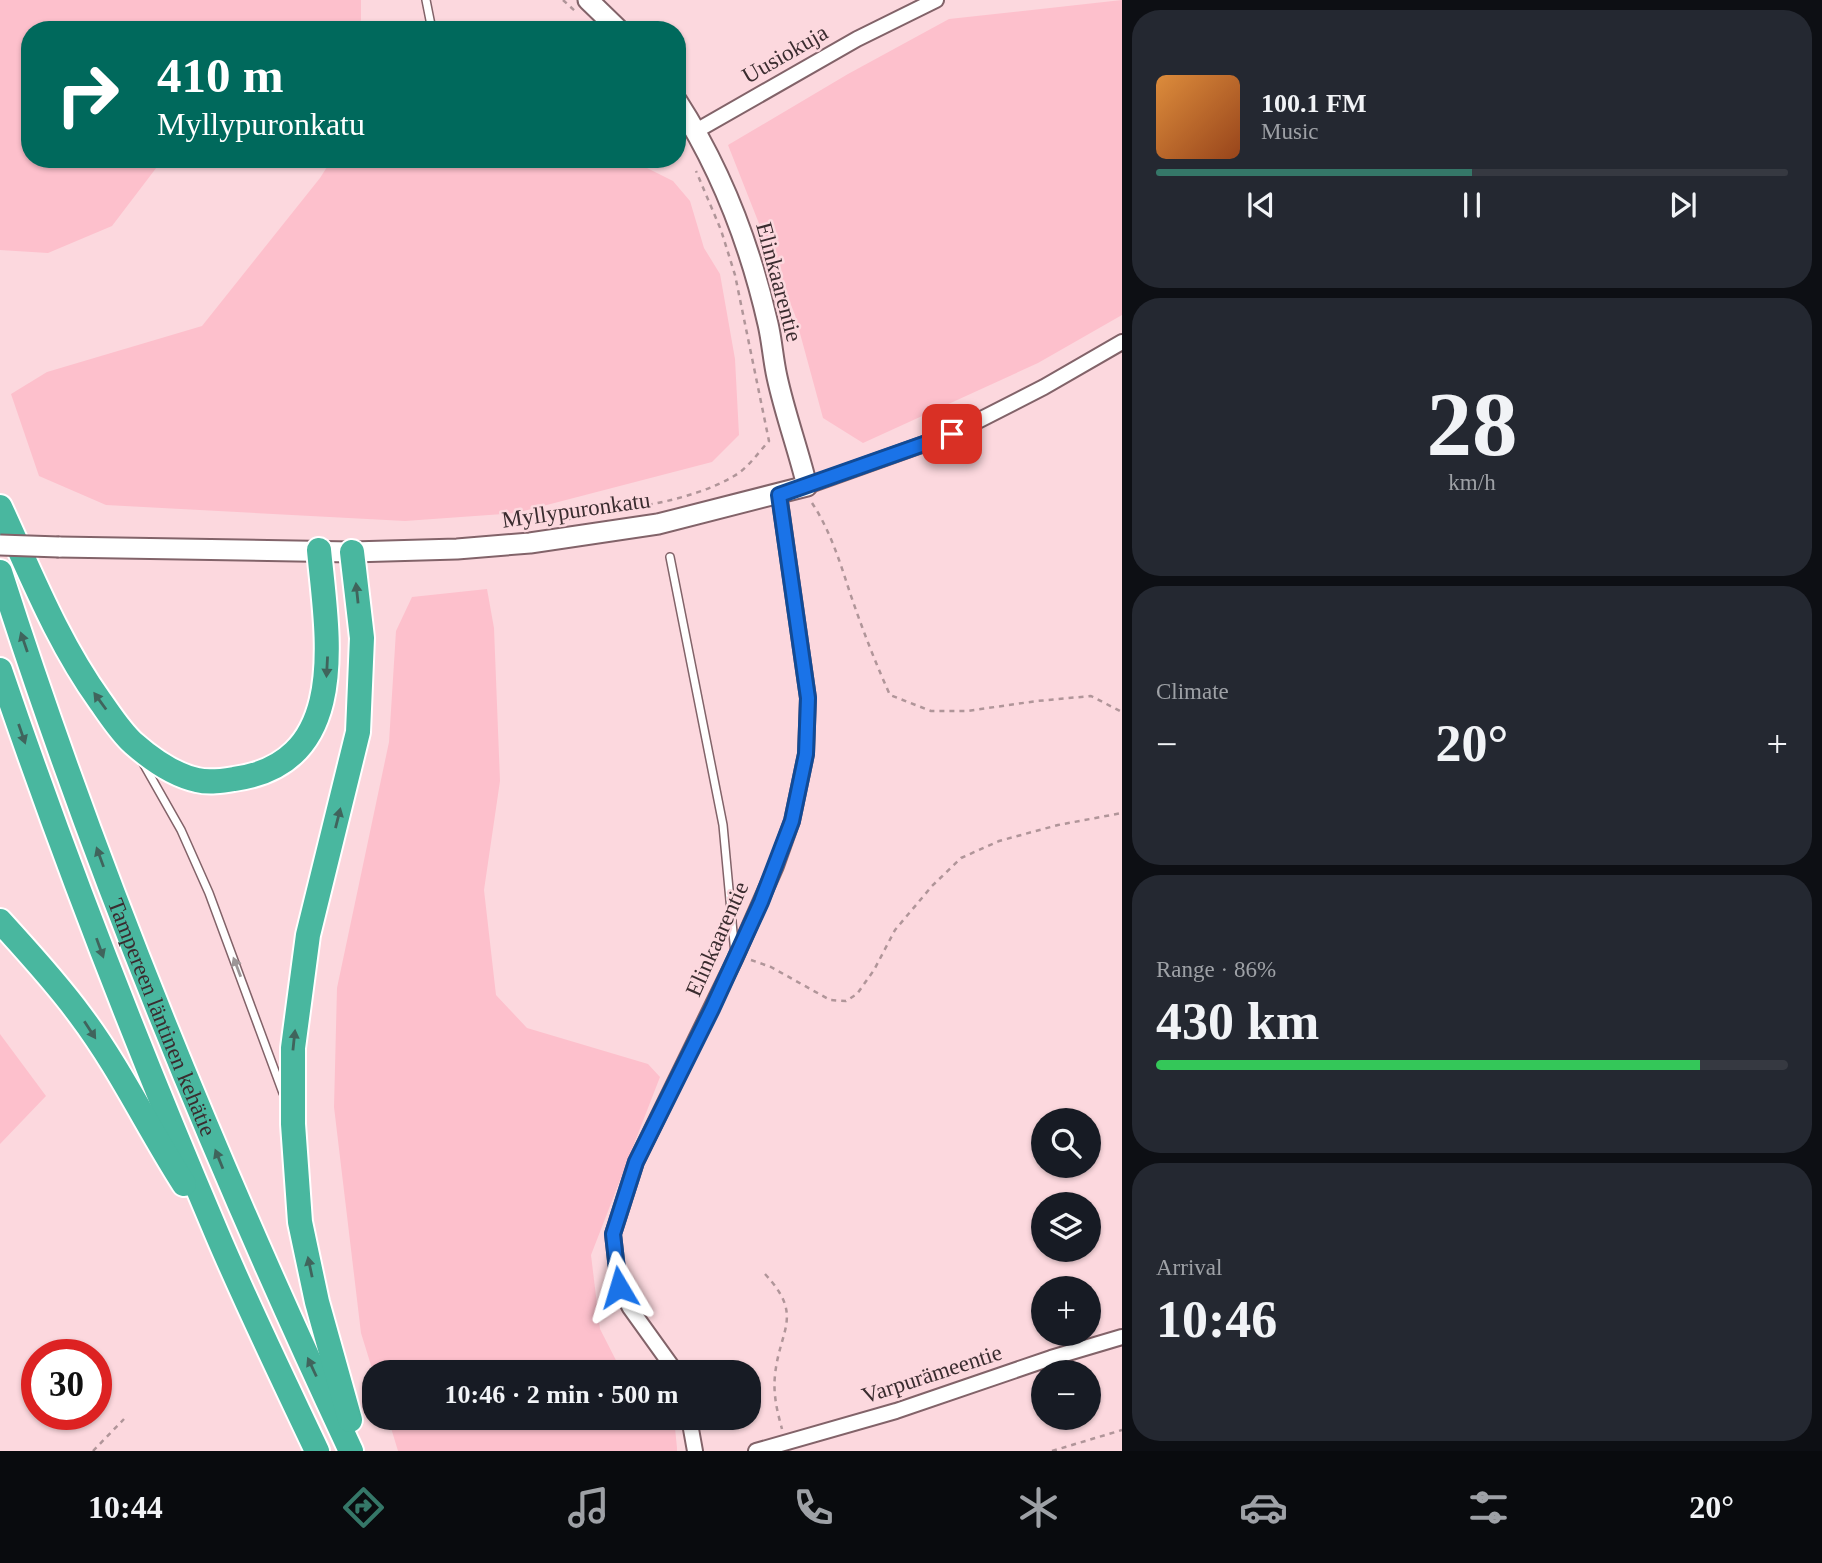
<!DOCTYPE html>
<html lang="en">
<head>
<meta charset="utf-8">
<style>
	:root { --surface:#171b24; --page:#242831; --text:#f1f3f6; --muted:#9ea1a6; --line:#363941; --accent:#357768 }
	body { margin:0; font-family:"Times New Roman",serif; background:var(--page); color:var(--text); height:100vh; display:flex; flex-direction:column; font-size:26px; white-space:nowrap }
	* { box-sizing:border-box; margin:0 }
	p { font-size:23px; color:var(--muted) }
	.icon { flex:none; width:38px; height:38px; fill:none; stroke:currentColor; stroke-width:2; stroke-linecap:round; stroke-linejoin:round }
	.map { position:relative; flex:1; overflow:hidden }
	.panel { display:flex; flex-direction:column; gap:10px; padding:10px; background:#0d0f14; width:700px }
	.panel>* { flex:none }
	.hud { position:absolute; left:21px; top:21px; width:665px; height:147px; border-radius:28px; box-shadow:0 2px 5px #0004; background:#00695c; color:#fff; overflow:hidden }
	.fabs { position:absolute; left:1031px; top:1108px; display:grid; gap:14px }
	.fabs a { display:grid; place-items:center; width:70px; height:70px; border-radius:50%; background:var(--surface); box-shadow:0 2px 5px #0004; font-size:35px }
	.speed { position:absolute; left:21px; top:1339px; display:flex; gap:14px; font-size:35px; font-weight:700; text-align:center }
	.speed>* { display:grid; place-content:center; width:91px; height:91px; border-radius:50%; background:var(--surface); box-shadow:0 2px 5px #0004; line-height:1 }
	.speed .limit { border:10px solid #d22; background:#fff; color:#111 }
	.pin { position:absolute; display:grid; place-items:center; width:60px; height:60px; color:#fff; margin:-30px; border-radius:14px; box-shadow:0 4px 10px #0006 }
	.me { position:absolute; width:77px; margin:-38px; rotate:353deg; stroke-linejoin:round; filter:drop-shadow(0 0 5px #0008) }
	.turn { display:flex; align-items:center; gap:24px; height:147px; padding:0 21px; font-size:32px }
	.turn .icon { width:91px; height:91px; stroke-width:2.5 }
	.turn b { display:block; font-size:49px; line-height:60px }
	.big { font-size:52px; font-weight:800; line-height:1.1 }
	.panel .card { flex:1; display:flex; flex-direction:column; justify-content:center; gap:10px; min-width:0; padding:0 24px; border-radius:28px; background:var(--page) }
	.panel .dial { align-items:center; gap:0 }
	.dial b { font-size:91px; line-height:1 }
	.song { display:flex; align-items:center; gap:21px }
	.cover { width:84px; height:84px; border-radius:10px; background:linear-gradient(135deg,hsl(30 70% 55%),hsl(20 70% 35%)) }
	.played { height:7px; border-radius:4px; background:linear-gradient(90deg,var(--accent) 50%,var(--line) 50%) }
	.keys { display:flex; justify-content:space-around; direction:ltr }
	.heat { display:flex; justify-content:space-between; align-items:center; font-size:38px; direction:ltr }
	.charge { height:10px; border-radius:5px; background:linear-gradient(90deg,#34c759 86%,var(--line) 0) }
	.trip { position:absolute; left:362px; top:1360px; width:399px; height:70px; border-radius:28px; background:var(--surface); box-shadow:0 2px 5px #0004; font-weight:800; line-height:70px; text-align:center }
	.tab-bar { display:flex; height:112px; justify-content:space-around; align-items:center; background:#090b0e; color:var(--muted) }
	.tab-bar .icon { width:49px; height:49px }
	.tab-bar .current { color:var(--accent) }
	.tab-bar b { font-size:32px; color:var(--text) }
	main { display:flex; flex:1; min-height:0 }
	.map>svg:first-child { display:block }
	.green { fill:#fdc0cc }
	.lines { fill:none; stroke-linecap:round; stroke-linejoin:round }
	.lane-casing { stroke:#826369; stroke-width:10 }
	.street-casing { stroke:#826369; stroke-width:18 }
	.secondary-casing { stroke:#826369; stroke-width:23 }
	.highway-casing { stroke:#fff; stroke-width:28 }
	.path { stroke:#b09599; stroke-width:2.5; stroke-dasharray:5 5; stroke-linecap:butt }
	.lane { stroke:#fff; stroke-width:7 }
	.street { stroke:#fff; stroke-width:14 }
	.secondary { stroke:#fff; stroke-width:19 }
	.highway { stroke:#49b79f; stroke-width:24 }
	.secondary-bridge-casing { stroke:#826369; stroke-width:23; stroke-linecap:butt }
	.secondary-bridge { stroke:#fff; stroke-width:19 }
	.oneway { fill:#40645c }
	.oneway2 { fill:#9c9697 }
	.route-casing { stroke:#114b97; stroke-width:18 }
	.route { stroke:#1a73e8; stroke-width:12 }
	.labels { text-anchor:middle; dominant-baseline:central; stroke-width:5; stroke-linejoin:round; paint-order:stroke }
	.street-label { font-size:23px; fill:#3a2c2f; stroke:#fcd8de }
</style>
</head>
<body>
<main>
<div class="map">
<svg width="1122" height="1451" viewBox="0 0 1122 1451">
	<rect width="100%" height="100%" fill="#fcd8de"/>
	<path class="green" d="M0,0H361V20L356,30H30V159H163L112,226L48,253L0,250Z
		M1122,0V315L1038,363L863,443L823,418L795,315L728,145L848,74L949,19Z
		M332,159H629L673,181L690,201L704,248L720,274L735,359L739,435L712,462L516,513L405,521L106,505L39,476L11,394L47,372L202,326L320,178Z
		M487,589L494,628L500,781L484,890L496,995L527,1028L648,1064L660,1077L591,1255L600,1329L622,1372H374V1375L361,1333L334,1107L337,988L389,742L396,631L412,597Z
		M0,1034L46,1096L0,1144Z
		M388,1418H674L677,1448V1451H398Z"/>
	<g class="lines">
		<defs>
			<path id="lane" d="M426,0L432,30
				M670,557L723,825L735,954
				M143,763L181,830L209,893L283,1093"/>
			<path id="street" d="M696,131L857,39L936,0
				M807,486L952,434L1044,387L1122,342
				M676,1372L630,1308L619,1287L613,1234L636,1162L735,959L776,866L792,821L806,754L808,698L779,494
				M689,1418L695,1451
				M756,1451L896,1411L1051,1358L1122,1337"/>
			<path id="secondary" d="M588,0L619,30
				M59,547L352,552L457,549L530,543L658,524L807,486C798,449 785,414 777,377C773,359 772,341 768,324C750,245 721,169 677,101"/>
			<g id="highway">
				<path d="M0,507C31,574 57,641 100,701C110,715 120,731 133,743C150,758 174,775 197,780C209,783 222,781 234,779C352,763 327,634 319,550"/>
				<path id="s1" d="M0,572C96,873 217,1165 351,1451"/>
				<path d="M0,670C65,861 138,1048 217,1234C248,1307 283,1379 317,1451"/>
				<path d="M0,921C28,952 56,982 80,1015C120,1068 148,1128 184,1184"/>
				<path d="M350,1420L317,1302L300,1222L293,1124V1048L308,935L358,732L362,638L352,552"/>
			</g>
		</defs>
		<use href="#lane" class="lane-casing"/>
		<use href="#street" class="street-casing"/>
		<use href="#secondary" class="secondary-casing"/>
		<use href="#highway" class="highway-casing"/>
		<path class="path" d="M563,0L576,12
			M812,503C830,530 840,562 850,593C862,628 875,662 890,695L931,711H967L1037,701L1091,696L1122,712
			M569,519C620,509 689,503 734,476C748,468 758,453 769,441L735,275L721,230L696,171
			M751,960L771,967L830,1000L846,1001L857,994L874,970L895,930L932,886L961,858L999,841L1058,825L1122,813
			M765,1274C804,1316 780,1328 775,1375C773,1394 777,1411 782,1429
			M93,1451L124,1419
			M1052,1451L1122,1430"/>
		<use href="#lane" class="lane"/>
		<use href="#street" class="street"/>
		<use href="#secondary" class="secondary"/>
		<use href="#highway" class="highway"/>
		<defs>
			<path id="secondary-bridge" d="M0,545L59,547"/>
		</defs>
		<use href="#secondary-bridge" class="secondary-bridge-casing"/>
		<use href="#secondary-bridge" class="secondary-bridge"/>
	</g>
	<defs><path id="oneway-solid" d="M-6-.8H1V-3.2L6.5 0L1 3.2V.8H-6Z" transform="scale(1.75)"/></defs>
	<g class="oneway">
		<use href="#oneway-solid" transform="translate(357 593) rotate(-96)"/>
		<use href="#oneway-solid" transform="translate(24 642) rotate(-109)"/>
		<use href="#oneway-solid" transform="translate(327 667) rotate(93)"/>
		<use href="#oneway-solid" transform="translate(100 701) rotate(-126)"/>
		<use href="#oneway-solid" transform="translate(22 734) rotate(71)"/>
		<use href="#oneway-solid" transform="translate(338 818) rotate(-76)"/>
		<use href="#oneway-solid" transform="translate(100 857) rotate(-110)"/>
		<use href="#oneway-solid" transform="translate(100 948) rotate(70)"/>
		<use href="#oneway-solid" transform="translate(90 1030) rotate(57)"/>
		<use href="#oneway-solid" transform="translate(294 1040) rotate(-84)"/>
		<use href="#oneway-solid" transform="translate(219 1159) rotate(-112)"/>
		<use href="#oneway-solid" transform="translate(310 1267) rotate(-102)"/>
		<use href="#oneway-solid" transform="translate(312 1367) rotate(-115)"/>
	</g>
	<use class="oneway2" href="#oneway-solid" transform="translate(237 967) rotate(-111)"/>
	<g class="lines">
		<defs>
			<path id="route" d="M619,1287L613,1234L636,1162L712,1009L761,902L792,821L806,754L808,698L779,495L952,434"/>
		</defs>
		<use href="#route" class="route-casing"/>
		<use href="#route" class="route"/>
	</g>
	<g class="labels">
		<g class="street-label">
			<text transform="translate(785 54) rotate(-30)">Uusiokuja</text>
			<text transform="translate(779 282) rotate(75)">Elinkaarentie</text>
			<text transform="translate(576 510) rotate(-8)">Myllypuronkatu</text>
			<text transform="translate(717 939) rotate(-66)">Elinkaarentie</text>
			<text stroke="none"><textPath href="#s1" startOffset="474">Tampereen läntinen kehätie</textPath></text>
			<text transform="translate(932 1374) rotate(-18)">Varpurämeentie</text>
		</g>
	</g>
</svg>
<div class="fabs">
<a><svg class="icon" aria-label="search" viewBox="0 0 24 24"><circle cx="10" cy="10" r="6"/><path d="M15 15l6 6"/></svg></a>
<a><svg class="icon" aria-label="layers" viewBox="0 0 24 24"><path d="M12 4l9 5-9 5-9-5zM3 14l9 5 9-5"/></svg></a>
<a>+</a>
<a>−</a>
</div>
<div class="speed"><div class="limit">30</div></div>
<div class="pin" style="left:952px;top:434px;background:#d93025"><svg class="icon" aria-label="arrive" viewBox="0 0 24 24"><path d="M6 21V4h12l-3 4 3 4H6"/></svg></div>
<svg class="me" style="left:619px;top:1287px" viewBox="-20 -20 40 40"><path d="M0-17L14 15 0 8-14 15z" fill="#1a73e8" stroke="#fff" stroke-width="4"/></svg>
<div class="trip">10:46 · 2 min · 500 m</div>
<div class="hud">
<div class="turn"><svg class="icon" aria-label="right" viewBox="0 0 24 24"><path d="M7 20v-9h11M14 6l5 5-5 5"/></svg><div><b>410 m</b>Myllypuronkatu</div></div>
</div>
</div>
<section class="panel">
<div class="card">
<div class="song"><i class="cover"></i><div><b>100.1 FM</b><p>Music</p></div></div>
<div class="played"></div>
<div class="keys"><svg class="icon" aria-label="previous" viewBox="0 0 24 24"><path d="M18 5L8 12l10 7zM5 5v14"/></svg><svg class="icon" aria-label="pause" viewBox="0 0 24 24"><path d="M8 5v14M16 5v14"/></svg><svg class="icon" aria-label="next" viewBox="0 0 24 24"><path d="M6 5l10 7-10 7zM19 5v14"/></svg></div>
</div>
<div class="card dial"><b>28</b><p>km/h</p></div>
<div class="card"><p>Climate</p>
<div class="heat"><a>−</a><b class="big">20°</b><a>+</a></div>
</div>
<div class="card"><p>Range · 86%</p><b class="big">430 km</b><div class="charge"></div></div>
<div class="card"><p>Arrival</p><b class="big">10:46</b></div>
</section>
</main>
<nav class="tab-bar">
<b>10:44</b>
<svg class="icon current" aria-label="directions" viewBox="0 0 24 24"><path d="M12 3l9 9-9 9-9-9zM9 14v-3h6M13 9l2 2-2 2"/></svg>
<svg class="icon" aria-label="music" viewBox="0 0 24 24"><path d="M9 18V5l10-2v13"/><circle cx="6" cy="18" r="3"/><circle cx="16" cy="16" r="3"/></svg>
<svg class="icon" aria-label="phone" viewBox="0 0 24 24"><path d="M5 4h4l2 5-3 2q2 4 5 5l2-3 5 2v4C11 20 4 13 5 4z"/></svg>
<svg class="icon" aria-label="climate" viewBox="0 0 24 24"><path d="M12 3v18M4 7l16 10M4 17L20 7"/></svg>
<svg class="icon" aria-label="car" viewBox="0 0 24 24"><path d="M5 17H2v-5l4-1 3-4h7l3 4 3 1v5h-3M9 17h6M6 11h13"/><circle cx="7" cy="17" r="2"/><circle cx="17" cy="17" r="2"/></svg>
<svg class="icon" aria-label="filters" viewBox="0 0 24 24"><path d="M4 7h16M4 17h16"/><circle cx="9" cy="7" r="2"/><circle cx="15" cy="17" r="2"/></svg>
<b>20°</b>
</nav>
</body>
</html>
